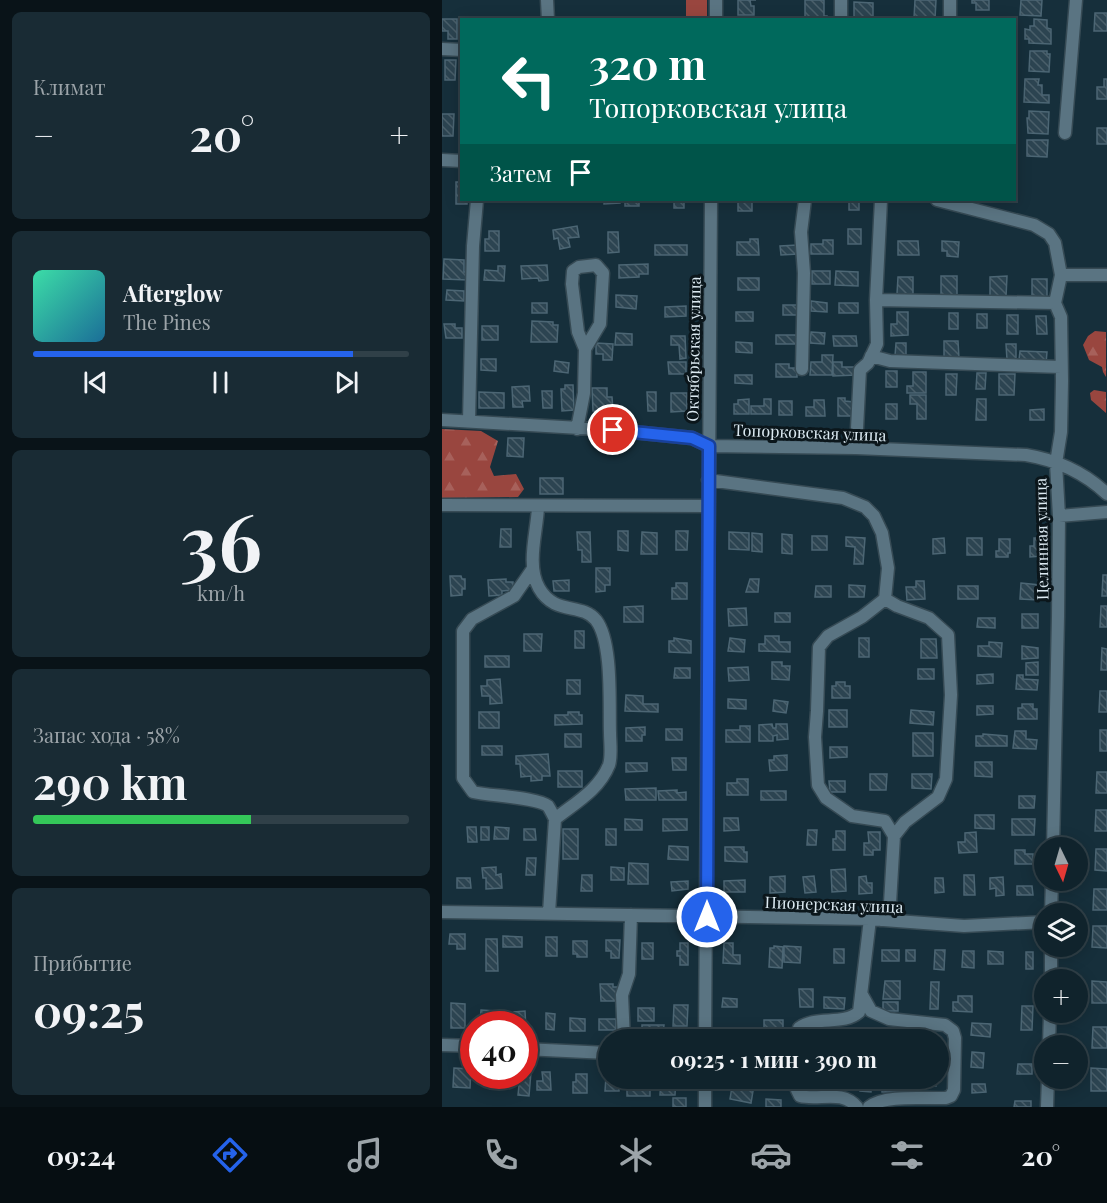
<!DOCTYPE html>
<html lang="ru">
<head>
<meta charset="utf-8">
<style>
	:root { --surface:#10232c; --page:#192b34; --text:#f1f3f6; --muted:#9ca4a9; --line:#304048; --accent:#2563eb }
	body { margin:0; font-family:"Playfair Display",serif; background:var(--page); color:var(--text); height:100vh; display:flex; flex-direction:column; font-size:22px; white-space:nowrap }
	* { box-sizing:border-box; margin:0 }
	p { font-size:20px; color:var(--muted) }
	.icon { flex:none; width:33px; height:33px; fill:none; stroke:currentColor; stroke-width:2; stroke-linecap:round; stroke-linejoin:round }
	.map { position:relative; flex:1; overflow:hidden }
	.sheet { display:flex; flex-direction:column; gap:12px; padding:12px; background:#091318; width:442px }
	.sheet>* { flex:none }
	.hud { position:absolute; left:18px; top:18px; width:556px; height:183px; border-radius:0px; box-shadow:0 3px 15px #0003,0 0 0 2px var(--line); background:#00695c; color:#fff; overflow:hidden }
	.needle { width:39px; rotate:175deg }
	.controls { position:absolute; left:592px; top:837px; display:grid; gap:12px }
	.controls a { display:grid; place-items:center; width:54px; height:54px; border-radius:50%; background:var(--surface); box-shadow:0 3px 15px #0003,0 0 0 2px var(--line); font-size:30px }
	.speed { position:absolute; left:18px; top:1011px; display:flex; gap:12px; font-size:30px; font-weight:700; text-align:center }
	.speed>* { display:grid; place-content:center; width:78px; height:78px; border-radius:50%; background:var(--surface); box-shadow:0 3px 15px #0003,0 0 0 2px var(--line); line-height:1 }
	.speed .limit { border:9px solid #d22; background:#fff; color:#111 }
	.pin { position:absolute; display:grid; place-items:center; width:51px; height:51px; color:#fff; margin:-26px; border:3px solid #fff; border-radius:50%; box-shadow:0 2px 6px #0007 }
	.me { position:absolute; width:66px; margin:-33px; rotate:0deg; stroke-linejoin:round; filter:drop-shadow(0 0 4px #0008) }
	.turn { display:flex; align-items:center; gap:21px; height:126px; padding:0 30px; font-size:27px }
	.turn .icon { width:78px; height:78px; stroke-width:2.5 }
	.turn b { display:block; font-size:42px; line-height:51px }
	.then { display:flex; align-items:center; height:57px; padding:0 30px; background:#0003; gap:12px; font-size:22px }
	.big { font-size:45px; font-weight:700; line-height:1.1 }
	.sheet .tile { flex:1; display:flex; flex-direction:column; justify-content:center; gap:9px; min-width:0; padding:0 21px; border-radius:9px; background:var(--page) }
	.sheet .dial { align-items:center; gap:0 }
	.dial b { font-size:78px; line-height:1 }
	.song { display:flex; align-items:center; gap:18px }
	.cover { width:72px; height:72px; border-radius:9px; background:linear-gradient(135deg,hsl(160 70% 55%),hsl(200 70% 35%)) }
	.played { height:6px; border-radius:3px; background:linear-gradient(90deg,var(--accent) 85%,var(--line) 85%) }
	.keys { display:flex; justify-content:space-around; direction:ltr }
	.heat { display:flex; justify-content:space-between; align-items:center; font-size:33px; direction:ltr }
	.charge { height:9px; border-radius:4px; background:linear-gradient(90deg,#34c759 58%,var(--line) 0) }
	.trip { position:absolute; left:156px; top:1029px; width:351px; height:60px; border-radius:30px; background:var(--surface); box-shadow:0 3px 15px #0003,0 0 0 2px var(--line); font-weight:700; line-height:60px; text-align:center }
	.tab-bar { display:flex; height:96px; justify-content:space-around; align-items:center; background:#060e12; color:var(--muted) }
	.tab-bar .icon { width:42px; height:42px }
	.tab-bar .active { color:var(--accent) }
	.tab-bar b { font-size:27px; color:var(--text) }
	main { display:flex; flex:1; min-height:0 }
	.map>svg:first-child { display:block }
	.forest { fill:url(#forest-firs) }
	.building { fill:url(#building-back-hatch); stroke:#4c6674; stroke-width:1.5 }
	.lines { fill:none; stroke-linecap:round; stroke-linejoin:round }
	.minor-casing { stroke:#364a54; stroke-width:15 }
	.minor { stroke:#5a7482; stroke-width:12 }
	.route-casing { stroke:#184099; stroke-width:15 }
	.route { stroke:#2563eb; stroke-width:10 }
	.labels { text-anchor:middle; dominant-baseline:central; stroke-width:6; stroke-linejoin:round; paint-order:stroke }
	.street-label { font-size:16px; fill:#dceaf2; stroke:#0b161b }
</style>
</head>
<body>
<main>
<section class="sheet">
<div class="tile"><p>Климат</p>
<div class="heat"><a>−</a><b class="big">20°</b><a>+</a></div>
</div>
<div class="tile">
<div class="song"><i class="cover"></i><div><b>Afterglow</b><p>The Pines</p></div></div>
<div class="played"></div>
<div class="keys"><svg class="icon" aria-label="previous" viewBox="0 0 24 24"><path d="M18 5L8 12l10 7zM5 5v14"/></svg><svg class="icon" aria-label="pause" viewBox="0 0 24 24"><path d="M8 5v14M16 5v14"/></svg><svg class="icon" aria-label="next" viewBox="0 0 24 24"><path d="M6 5l10 7-10 7zM19 5v14"/></svg></div>
</div>
<div class="tile dial"><b>36</b><p>km/h</p></div>
<div class="tile"><p>Запас хода · 58%</p><b class="big">290 km</b><div class="charge"></div></div>
<div class="tile"><p>Прибытие</p><b class="big">09:25</b></div>
</section>
<div class="map">
<svg width="665" height="1107" viewBox="0 0 665 1107">
	<defs>
		<pattern id="forest-firs" width="22" height="20" patternUnits="userSpaceOnUse" patternTransform="scale(1.5)"><rect width="22" height="20" fill="#99463f"/><path d="M5 1l3.5 6h-7zM16 11l3.5 6h-7z" fill="#a7615b"/></pattern>
		<pattern id="building-back-hatch" width="6" height="6" patternUnits="userSpaceOnUse" patternTransform="scale(1.5)"><rect width="6" height="6" fill="#2c4451"/><path d="M-1 5l2 2M0 0l6 6M5-1l2 2" fill="none" stroke="#4a5f6a"/></pattern>
	</defs>
	<rect width="100%" height="100%" fill="#162f3b"/>
	<path class="forest" d="M244,0H265V19H244Z
		M653,331L664,332V377L661,372L660,367L647,360L641,345L646,336Z
		M652,390L664,392V413L649,400L648,393Z
		M0,429L39,431L56,441L48,467L52,476L74,474L82,489L76,497L0,498Z"/>
	<path class="building" d="M296,0H314H308L309,6H312V15H296Z
		M363,0H382V16H385V20H363Z
		M473,0H494L493,19L472,18Z
		M530,0H547V10H534V3H530Z
		M579,0H600L599,16L578,15Z
		M412,2L431,3V20H412Z
		M653,13H665V31H652Z
		M0,19H15V39H6V31H0Z
		M592,19L605,20V28L609,29V44L587,43V39H583V29L588,30V26H592Z
		M588,51H605V54H608L607,72L587,71Z
		M3,60H14L13,80H3Z
		M583,79H597L596,85H600V95H607V103L582,102Z
		M662,79H665V99H655V87H662Z
		M587,111L607,112L606,134L586,133L585,118H587Z
		M0,114H12L11,136H0Z
		M655,128H665V144H655Z
		M585,140H606L605,157L585,156Z
		M14,182H20V200H25V204H14Z
		M162,200H178V203L162,204Z
		M183,200H197V206H183Z
		M232,200H242V208H232Z
		M296,200L310,201V211H296Z
		M407,200H417V210H407Z
		M135,226L137,237L126,238L128,247L118,249L116,238L112,239L111,230Z
		M406,229H419V244H406Z
		M47,231H57V251H43V239H47Z
		M166,232H176L177,252L166,253Z
		M308,239H316L317,255H295V242H308Z
		M381,240H391V254H369V244H381Z
		M456,241H476L477,255H456Z
		M500,241L517,242L516,257L505,256V251H500Z
		M213,245H245V255H213Z
		M355,245L356,254L339,255L338,246Z
		M2,259L22,260V272H26V280L1,279Z
		M206,264V274H197V277L177,278V265Z
		M105,265L106,280L97,281L96,278L80,279L79,266Z
		M56,266H63L62,281L42,280L43,270L56,271Z
		M370,271H388V284H370Z
		M394,271L416,272V286L393,285Z
		M499,276H515V296H499Z
		M565,276L564,297H548V277Z
		M456,277H471V294H455Z
		M296,278H317V290H296Z
		M590,279H605V297H590Z
		M5,290L22,291V301L4,300Z
		M174,295L195,296L194,309L174,307Z
		M369,301L385,303V312L369,311Z
		M90,303H105V313H90Z
		M397,303H416V313H397Z
		M341,305H355V315H341Z
		M244,306V316L223,317V307Z
		M294,312H311V321H294Z
		M455,312H466V335L449,336V324H455Z
		M507,313H516V329H507Z
		M535,314H545V328H535Z
		M565,315H576V334H565Z
		M594,316H604L605,334H595Z
		M90,321L111,322V325H116L115,342H89Z
		M2,324H13V328H20V338H4Z
		M40,326H56V340H40Z
		M369,332L383,333L382,344L368,343Z
		M174,333L190,334V345H173Z
		M334,335H356V344H334Z
		M229,336H243L244,358L238,359L237,345H229Z
		M391,336H414L415,346H392Z
		M502,341H516L517,358H502Z
		M294,342L310,343V353L294,352Z
		M154,343L171,344L170,360H161V354H154Z
		M454,343H464V356H453Z
		M564,344H574V360H565Z
		M578,351L605,352L604,364L587,363V360H577Z
		M380,355H391L390,375H368L369,362H380Z
		M39,359H54V371L39,370Z
		M113,361L127,363L126,373L112,371Z
		M226,362H244V374H227Z
		M391,362H400V367H414V375L391,376Z
		M334,364H347V368H355V377H334Z
		M444,371H455V387H444Z
		M471,372H484V393H465V386H471Z
		M535,373H544L543,389H534Z
		M504,374H515L514,395H504Z
		M557,374H573L572,395H557Z
		M293,375H310V384L293,383Z
		M123,385H131L132,410L120,411L119,389H123Z
		M87,386L88,401H80L81,407H71L70,387Z
		M150,388H165V397H170L171,411H151Z
		M100,391H110V408H101Z
		M37,392L62,393V408H37Z
		M205,392H214V411H206Z
		M229,393H245V411L229,412Z
		M468,395H484V419H475V404H468Z
		M396,398H403V401L412,402V416H396Z
		M307,399V414H292V404H296V400Z
		M322,399H329V414H309V406H322Z
		M535,399H544V420H534Z
		M372,400H382L383,416H364V407H372Z
		M337,401H350V415H337Z
		M444,404H455V419H444Z
		M602,409V420H588V410Z
		M66,438H82L81,457L65,456Z
		M98,478H121V494H98Z
		M59,529H69V547H58Z
		M176,531H186V551L176,550Z
		M234,531H246L245,550H234Z
		M135,532H148L149,562H140V550H136Z
		M200,532L215,533V554H199Z
		M287,532L307,533V550L287,549Z
		M310,533L320,534V552L310,551Z
		M340,534L350,535V554L340,553Z
		M370,536H385V550H370Z
		M404,537L423,538L421,564H412L413,547L404,546Z
		M502,538L503,553L491,554V539Z
		M525,538H540V555H525Z
		M592,538H600V556L588,557V546H592Z
		M557,539H568V553H566V557H554V551H557Z
		M154,568H168V585H163V591L154,592Z
		M661,575H665V596H660Z
		M8,576H19L20,579H23V589H20V595L9,596Z
		M64,579V582H71V590L60,591V595L47,596L46,580Z
		M308,579H317L316,592H304Z
		M127,580V591H112L111,581Z
		M474,581H482L483,599L465,600L464,587H474Z
		M234,583H245V599H230V588H234Z
		M579,583L598,585L597,600L578,599Z
		M407,585L423,586L422,597H407Z
		M374,586H389V597H373Z
		M516,586H536V599H516Z
		M201,606V622H182V607Z
		M659,606H665V627H658Z
		M304,608L305,625L287,626L286,609Z
		M333,613H348V622H333Z
		M580,614H596V628H580Z
		M536,618H553V628L535,627Z
		M133,631H142V648H133Z
		M82,634H100L99,651H82Z
		M323,636H337V642H348V652L317,651V644H323Z
		M232,638L249,641V653L227,652V641H232Z
		M288,638L303,640L302,652L286,651Z
		M417,638H427V657H417Z
		M479,639H494L495,658H479Z
		M547,642L560,643L559,657L536,656V646H547Z
		M580,646L596,648V658L580,659Z
		M660,648L665,649V670H659Z
		M43,656H67V667H43Z
		M330,662H340V666H348L347,680L330,679Z
		M596,662V675H584V663Z
		M306,667L307,680L287,681L286,668Z
		M233,668H248V678H232Z
		M476,669H492V679H476Z
		M551,674V683L535,684V675Z
		M575,675H581V679L596,680L595,690L574,689Z
		M58,679L60,703L48,704V696H40L39,686H45V680Z
		M125,680H138V694H125Z
		M394,682H403V686H408V698H390V686H394Z
		M658,691H665V712H657Z
		M184,695L201,696V704H216V712L183,711Z
		M286,699L304,700V709L286,708Z
		M332,700L346,702L344,713L331,711Z
		M580,704H591V709H595V719H576V708H580Z
		M535,706H551V714L535,715Z
		M387,710H405V727H387Z
		M469,710L492,712L491,725L468,723Z
		M37,712H57V728H37Z
		M126,712H137V715H140V724L113,725V715H126Z
		M330,724L331,728H334V724H345L346,739L335,740V735L331,736V741H317V725Z
		M298,726H308V742H284V730H298Z
		M203,727V735H200V741H184V728Z
		M224,729H240V740H224Z
		M658,730H665V751H658Z
		M573,731H584V739L595,740L594,749L571,748Z
		M471,733H491V756H471Z
		M123,734H139V747H123Z
		M541,734L565,736V746H534V736H541Z
		M40,746H60V755H40Z
		M388,747H405V757L388,758Z
		M106,754L108,776H100V780L89,781V776L79,777L78,764H74V756Z
		M345,755V770L328,771L327,760H332V756Z
		M230,758H244V770H231Z
		M533,762H550V777L533,776Z
		M184,763H205V771L184,772Z
		M116,771H140V787H116Z
		M655,772H665V793H654Z
		M428,774H445L444,790H428Z
		M470,774H490L489,789L470,788Z
		M295,779H306V795H285V783H295Z
		M387,781H403V792H388Z
		M214,788V800H184L183,789Z
		M235,790V793L244,792V800H217L216,791Z
		M319,791H344V800H319Z
		M577,796H593L592,808H577Z
		M654,810H665V831H653Z
		M533,815H552V829L533,828Z
		M282,818H296L297,830L282,831Z
		M183,819L200,820V830H183Z
		M221,819H245V830L221,831Z
		M570,819H593L592,835H570Z
		M25,827H34L35,842H26Z
		M39,827H47V840H39Z
		M53,827L67,828L66,839H52Z
		M82,829H93L94,840H82Z
		M121,829H136V859H121Z
		M164,829H174V845H164Z
		M366,830H375L374,845H365Z
		M394,831H403V850H391V839H394Z
		M426,832H438V850H431V855H422V843H427Z
		M534,832L535,852L517,853L516,842H523V833Z
		M227,846L246,847V860L226,859Z
		M283,847H302V852H305V862L283,861Z
		M654,849H665V871L653,870Z
		M573,850H583V854H591V864H573Z
		M85,858H94L93,875H84Z
		M187,863L206,864V884H186Z
		M54,867V875L59,874L60,888L44,889V878H41L40,868Z
		M169,867L182,868V880H169Z
		M403,869L404,891L390,892L389,870Z
		M140,875H150V891H139Z
		M522,875H532L533,895H522Z
		M343,876V892L328,893V877Z
		M372,876L374,892L363,893L361,877Z
		M424,876L425,883H430V893L417,894V877Z
		M561,877L562,895L554,896V888L548,889V878Z
		M15,878H28L29,888H15Z
		M493,878H501L502,892L493,893Z
		M303,880V892H282V881Z
		M246,881V889L230,891L229,882Z
		M575,886H590L591,895H575Z
		M652,889H665V910H651Z
		M651,926H665V948L650,947Z
		M8,934H23V949H15V944H7Z
		M61,936L80,937V947H61Z
		M104,937H115V956H104Z
		M44,939H55L56,971H44Z
		M164,940H178L177,958H169V951H164Z
		M131,941H145V957H135V954H131Z
		M200,943H211V959H200Z
		M238,943H246V965H238V956H235V951H238Z
		M282,943H291V955H298V964L281,963Z
		M332,946L341,947L340,968L327,967L328,948H332Z
		M342,946L359,947L358,963L342,962Z
		M392,949H402V963H392Z
		M440,950H457V961H440Z
		M464,950H473V961H464Z
		M493,950H503L502,970L492,969Z
		M521,951H532V968L520,967Z
		M546,951L561,952V964H546Z
		M584,952H591V969H584Z
		M443,981H458V999H441Z
		M650,981L665,982V1003H650Z
		M489,982H497L496,1009H488Z
		M158,984H171V987H177L178,1001H159Z
		M357,989H371V1007H358Z
		M516,996H530V1012L511,1011V1002H516Z
		M382,997L403,998L402,1009L382,1008Z
		M281,998L295,999V1007H280Z
		M441,1002H456V1011H441Z
		M9,1003L23,1004V1028H9Z
		M232,1005H246L245,1026H231Z
		M580,1006H591L590,1030H579Z
		M196,1008H212V1021H196Z
		M39,1010L54,1011L53,1024H44V1022L38,1021Z
		M83,1011L84,1029H82V1024H72V1012Z
		M104,1013L113,1014L112,1030L104,1029Z
		M128,1018L143,1019V1031H128Z
		M157,1019H174V1030H157Z
		M322,1020H341V1030H322Z
		M530,1023L549,1024L548,1037L529,1035Z
		M200,1025H222L221,1034H200Z
		M651,1027H665V1048H650Z
		M280,1029H295V1037H280Z
		M369,1030H379V1040H369Z
		M401,1030L412,1031V1038L401,1040Z
		M421,1030L432,1031V1040H418V1036H421Z
		M530,1052L542,1053L541,1068L529,1067Z
		M576,1064H590V1074H575Z
		M12,1068L29,1069L28,1088L11,1087Z
		M649,1068L665,1069V1091H649Z
		M82,1072H89L87,1096L76,1095L78,1076H82Z
		M100,1072H108L109,1090H95V1081H101Z
		M134,1074H145V1093H131V1082H134Z
		M49,1076H58V1089H48Z
		M164,1076H166V1078H177V1091H163Z
		M190,1078H208V1096H185V1085L191,1086Z
		M219,1078H234L233,1095H218Z
		M325,1078H339V1085H325Z
		M368,1078H381V1090H368Z
		M415,1078H430L429,1092L418,1091L419,1081H415Z
		M440,1078H457V1092H440Z
		M480,1078H494V1086H480Z
		M385,1083H399V1091H384Z
		M530,1084H543L544,1092L530,1093Z
		M290,1087L311,1091L309,1103L288,1099Z
		M231,1098H244V1107H231Z
		M324,1099L339,1100V1107H324Z
		M573,1101H589V1107H572Z"/>
	<g class="lines">
		<defs>
			<path id="minor" d="M105,0L106,20
				M274,20V0
				M399,20V0
				M508,20V0
				M0,49L20,50
				M623,133L634,0
				M0,160L20,161
				M495,200L592,225L607,234L613,243L619,275L613,303L619,317L620,381L619,432L614,463L617,516L616,617L611,848
				M619,275H665
				M434,300L613,303
				M429,356L448,361L619,367
				M360,369L362,273L359,232L363,200
				M0,420L171,430L250,438L267,446L414,448L584,455C614,460 642,472 665,494
				M27,421L31,246L35,200
				M135,429L142,393L143,349L136,332L130,284L131,271L137,267L154,265L161,273L158,324L143,349
				M414,448L418,370L426,363L435,344L434,300L439,200
				M266,480L401,498L423,507L432,516L440,533L446,568L443,599L420,617L386,636L377,647L375,711L373,737L376,785L384,798L410,816L443,821L452,836
				M0,505L266,506
				M96,507C95,532 84,565 97,588C113,616 139,602 154,620C171,642 167,705 168,733C168,742 170,756 167,765C157,790 133,803 113,819
				M617,516L665,512
				M90,570L72,596L30,619L21,631V778L31,792C47,796 95,797 106,806C108,809 111,815 113,819L107,913
				M0,912L428,919L522,926L603,922
				M609,914L610,880
				M439,920L448,903L452,836L463,822L496,797L504,779L509,695L506,635L487,618L455,606L443,599
				M609,980V946
				M420,995L429,1011L447,1019L503,1025L511,1031L513,1038L512,1090L509,1096L504,1098C483,1099 443,1094 427,1107
				M182,1040L180,995L187,974L189,915
				M263,1040L269,200
				M355,1040L357,1028C374,1015 401,1026 417,1012L428,919
				M0,1045L32,1046
				M607,1046L608,1012
				M82,1049L166,1053
				M263,1078V1107
				M358,1078L355,1090L358,1096C377,1101 400,1089 415,1107
				M605,1107L606,1078"/>
		</defs>
		<use href="#minor" class="minor-casing"/>
		<use href="#minor" class="minor"/>
	</g>
	<g class="lines">
		<defs>
			<path id="route" d="M171,430L250,438L267,446L265,917"/>
		</defs>
		<use href="#route" class="route-casing"/>
		<use href="#route" class="route"/>
	</g>
	<g class="labels">
		<g class="street-label">
			<text transform="translate(251 349) rotate(-89)">Октябрьская улица</text>
			<text transform="translate(368 432) rotate(2)">Топорковская улица</text>
			<text transform="translate(599 539) rotate(-91)">Целинная улица</text>
			<text transform="translate(392 904) rotate(2)">Пионерская улица</text>
		</g>
	</g>
</svg>
<div class="controls">
<a><svg class="needle" viewBox="-14 -14 28 28"><path d="M0-13l5 13h-10z" fill="#e53935"/><path d="M0 13l5-13h-10z" fill="#9ca4a9"/></svg></a>
<a><svg class="icon" aria-label="layers" viewBox="0 0 24 24"><path d="M12 4l9 5-9 5-9-5zM3 14l9 5 9-5"/></svg></a>
<a>+</a>
<a>−</a>
</div>
<div class="speed"><div class="limit">40</div></div>
<div class="pin" style="left:171px;top:430px;background:#d93025"><svg class="icon" aria-label="arrive" viewBox="0 0 24 24"><path d="M6 21V4h12l-3 4 3 4H6"/></svg></div>
<svg class="me" style="left:265px;top:917px" viewBox="-20 -20 40 40"><circle r="17" fill="#2563eb" stroke="#fff" stroke-width="3"/><path d="M0-11L8 9 0 5-8 9z" fill="#fff"/></svg>
<div class="trip">09:25 · 1 мин · 390 m</div>
<div class="hud">
<div class="turn"><svg class="icon" aria-label="left" viewBox="0 0 24 24"><path d="M17 20v-9H6M10 6l-5 5 5 5"/></svg><div><b>320 m</b>Топорковская улица</div></div>
<div class="then">Затем<svg class="icon" aria-label="arrive" viewBox="0 0 24 24"><path d="M6 21V4h12l-3 4 3 4H6"/></svg></div>
</div>
</div>
</main>
<nav class="tab-bar">
<b>09:24</b>
<svg class="icon active" aria-label="directions" viewBox="0 0 24 24"><path d="M12 3l9 9-9 9-9-9zM9 14v-3h6M13 9l2 2-2 2"/></svg>
<svg class="icon" aria-label="music" viewBox="0 0 24 24"><path d="M9 18V5l10-2v13"/><circle cx="6" cy="18" r="3"/><circle cx="16" cy="16" r="3"/></svg>
<svg class="icon" aria-label="phone" viewBox="0 0 24 24"><path d="M5 4h4l2 5-3 2q2 4 5 5l2-3 5 2v4C11 20 4 13 5 4z"/></svg>
<svg class="icon" aria-label="climate" viewBox="0 0 24 24"><path d="M12 3v18M4 7l16 10M4 17L20 7"/></svg>
<svg class="icon" aria-label="car" viewBox="0 0 24 24"><path d="M5 17H2v-5l4-1 3-4h7l3 4 3 1v5h-3M9 17h6M6 11h13"/><circle cx="7" cy="17" r="2"/><circle cx="17" cy="17" r="2"/></svg>
<svg class="icon" aria-label="filters" viewBox="0 0 24 24"><path d="M4 7h16M4 17h16"/><circle cx="9" cy="7" r="2"/><circle cx="15" cy="17" r="2"/></svg>
<b>20°</b>
</nav>
</body>
</html>
